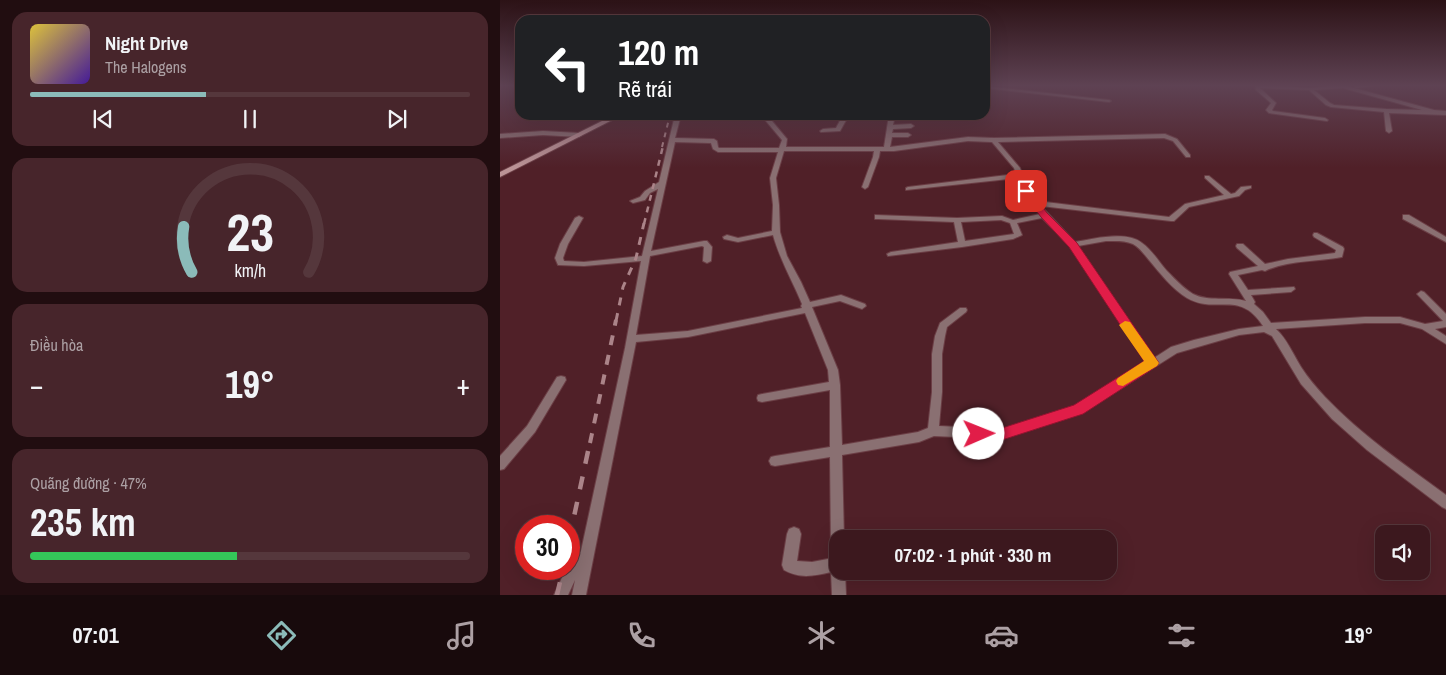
<!DOCTYPE html>
<html lang="vi">
<head>
<meta charset="utf-8">
<style>
	:root { --surface:#3c181e; --page:#47252b; --text:#f1f3f6; --muted:#aca0a4; --line:#55373c; --accent:#8bbbb9 }
	body { margin:0; font-family:"Archivo Narrow",sans-serif; background:var(--page); color:var(--text); height:100vh; display:flex; flex-direction:column; font-size:19px; white-space:nowrap }
	* { box-sizing:border-box; margin:0 }
	p { font-size:16px; color:var(--muted) }
	.icon { flex:none; width:28px; height:28px; fill:none; stroke:currentColor; stroke-width:2; stroke-linecap:round; stroke-linejoin:round }
	.map { position:relative; flex:1; overflow:hidden }
	.panel { display:flex; flex-direction:column; gap:12px; padding:12px; background:#210d10; width:500px }
	.panel>* { flex:none }
	.guide { position:absolute; left:15px; top:15px; width:475px; height:105px; border-radius:15px; box-shadow:0 5px 20px #0002,0 0 0 1px var(--line); background:#202124; color:#fff; overflow:hidden }
	.fabs { position:absolute; left:875px; top:525px; display:grid; gap:10px }
	.fabs a { display:grid; place-items:center; width:55px; height:55px; border-radius:10px; background:var(--surface); box-shadow:0 5px 20px #0002,0 0 0 1px var(--line); font-size:25px }
	.speed { position:absolute; left:15px; top:515px; display:flex; gap:10px; font-size:25px; font-weight:700; text-align:center }
	.speed>* { display:grid; place-content:center; width:65px; height:65px; border-radius:50%; background:var(--surface); box-shadow:0 5px 20px #0002,0 0 0 1px var(--line); line-height:1 }
	.speed .limit { border:8px solid #d22; background:#fff; color:#111 }
	.pin { position:absolute; display:grid; place-items:center; width:42px; height:42px; color:#fff; margin:-21px; border-radius:10px; box-shadow:0 2px 8px #0006 }
	.me { position:absolute; width:55px; margin:-28px; rotate:89deg; stroke-linejoin:round; filter:drop-shadow(0 0 4px #0008) }
	.turn { display:flex; align-items:center; gap:18px; height:105px; padding:0 20px; font-size:22px }
	.turn .icon { width:65px; height:65px; stroke-width:2.5 }
	.turn b { display:block; font-size:35px; line-height:42px }
	.big { font-size:38px; font-weight:700; line-height:1.1 }
	.panel .tile { flex:1; display:flex; flex-direction:column; justify-content:center; gap:8px; min-width:0; padding:0 18px; border-radius:15px; background:var(--page) }
	.panel .dial { align-items:center; gap:0 }
	.dial svg { height:130px; overflow:visible; fill:none; stroke:var(--line); stroke-width:7; stroke-linecap:round; text-anchor:middle }
	.dial text { fill:var(--text); stroke:none }
	.song { display:flex; align-items:center; gap:15px }
	.cover { width:60px; height:60px; border-radius:8px; background:linear-gradient(135deg,hsl(50 70% 55%),hsl(260 70% 35%)) }
	.played { height:5px; border-radius:2px; background:linear-gradient(90deg,var(--accent) 40%,var(--line) 40%) }
	.keys { display:flex; justify-content:space-around; direction:ltr }
	.heat { display:flex; justify-content:space-between; align-items:center; font-size:28px; direction:ltr }
	.charge { height:8px; border-radius:4px; background:linear-gradient(90deg,#34c759 47%,var(--line) 0) }
	.trip { position:absolute; left:329px; top:530px; width:288px; height:50px; border-radius:15px; background:var(--surface); box-shadow:0 5px 20px #0002,0 0 0 1px var(--line); font-weight:700; line-height:50px; text-align:center }
	.tabs { display:flex; height:80px; justify-content:space-around; align-items:center; background:#180a0c; color:var(--muted) }
	.tabs .icon { width:35px; height:35px }
	.tabs .active { color:var(--accent) }
	.tabs b { font-size:22px; color:var(--text) }
	main { display:flex; flex:1; min-height:0 }
	.map>svg:first-child { display:block }
	.lines { fill:none; stroke-linecap:round; stroke-linejoin:round }
	.street-casing { stroke:#6b3e45; stroke-width:2 }
	.secondary-casing { stroke:#6b3e45; stroke-width:2 }
	.street { fill:#8a7072; fill-rule:evenodd }
	.secondary { fill:#bb9396; fill-rule:evenodd }
	.rail-far4 { stroke:#ab8489; stroke-width:2; stroke-dasharray:5 5; stroke-linecap:butt }
	.rail-far3 { stroke:#ab8489; stroke-width:2.5; stroke-dasharray:6 6; stroke-linecap:butt }
	.rail-far2 { stroke:#ab8489; stroke-width:3; stroke-dasharray:8 8; stroke-linecap:butt }
	.rail-far1 { stroke:#ab8489; stroke-width:4; stroke-dasharray:10 10; stroke-linecap:butt }
	.rail { stroke:#ab8489; stroke-width:4.5; stroke-dasharray:13 13; stroke-linecap:butt }
	.route { fill:#e11d48; stroke:#92132f }
	.slow { fill:#f59e0b }
</style>
</head>
<body>
<main>
<section class="panel">
<div class="tile">
<div class="song"><i class="cover"></i><div><b>Night Drive</b><p>The Halogens</p></div></div>
<div class="played"></div>
<div class="keys"><svg class="icon" aria-label="previous" viewBox="0 0 24 24"><path d="M18 5L8 12l10 7zM5 5v14"/></svg><svg class="icon" aria-label="pause" viewBox="0 0 24 24"><path d="M8 5v14M16 5v14"/></svg><svg class="icon" aria-label="next" viewBox="0 0 24 24"><path d="M6 5l10 7-10 7zM19 5v14"/></svg></div>
</div>
<div class="tile dial"><svg viewBox="0 0 100 80">
<path d="M14 69A42 42 0 1 1 86 69"/>
<path d="M14 69A42 42 0 0 1 9 41" stroke="#8bbbb9"/>
<text x="50" y="56" font-size="32" font-weight="700">23</text>
<text x="50" y="72" font-size="11">km/h</text>
</svg></div>
<div class="tile"><p>Điều hòa</p>
<div class="heat"><a>−</a><b class="big">19°</b><a>+</a></div>
</div>
<div class="tile"><p>Quãng đường · 47%</p><b class="big">235 km</b><div class="charge"></div></div>
</section>
<div class="map">
<svg width="946" height="595" viewBox="0 0 946 595">
	<rect width="100%" height="100%" fill="#502028"/>
	<g class="lines">
		<defs>
			<path id="street" d="M755,85L810,88L843,85L934,110L946,111V115L889,113L892,131L889,133L886,131L884,112L831,107L826,105L809,90L760,88L776,103L772,110L773,111L825,118L828,120L827,121L769,113L766,110L771,103L756,90ZM843,88L922,110L886,109L834,105L830,103L814,90Z
				M861,85H879L856,88L854,87Z
				M485,86L609,100L611,101L609,102L485,88Z
				M175,115H181L175,138L214,139L217,141L218,147L219,148H279L282,140L261,115H267L287,139L286,147H384L389,115H395L393,125L411,124L414,126L411,128L393,129L392,133H408L411,135L408,137H392L390,147L468,137L494,138L665,134L677,139L690,155V157H686L673,141L664,138L498,142L520,168L529,191L537,201L669,217L685,204L724,195L705,178V176H709L731,194L735,193L741,187L751,186V188L745,190L739,196L689,207L674,221H671L541,206L575,242C592,239 627,230 642,243C652,250 659,262 667,271C675,279 683,288 693,294C708,302 729,296 746,301L729,274L730,272L758,266L737,248L736,246L737,244H743L765,264L788,259L835,253L836,250L814,237L813,235L814,233H817L843,247L844,249L842,257C816,262 788,260 765,271L762,270L738,275L748,290L794,287L795,289L791,292L751,295L755,302L754,304L763,312L771,323L865,317H900L925,324L943,321L917,294L921,291L924,292L946,314V327L935,329L946,336V344L922,329L900,323H865L776,329C787,339 793,354 801,367C808,378 816,387 825,397C861,435 904,464 946,495V509L942,507L867,450L832,419L801,384L772,336L764,332L739,335L677,353L582,413L502,439L434,436L419,442L342,455L344,539H338V571H345L346,595H332L331,572C314,576 300,579 284,570L282,565L287,534L289,529L294,527L299,529L301,534L297,561L312,562L333,558L331,554L330,457L275,466L271,465L269,461L271,457L275,456L330,447V390L262,402L258,401L257,398L258,395L262,394L329,382L328,370L305,313L188,337L136,342L86,595H72L75,580L68,595H54L66,569H69V563L81,551L125,348L141,261L84,266L58,265L55,258L60,244L75,218L79,216L83,218L68,244L63,258L64,261L84,262L142,256L158,189L150,193L145,200L133,203L130,201L140,197L145,191L159,182ZM468,141L492,142L514,168L516,174L408,187L406,188V190L518,178L523,191L540,214L513,220L502,216L457,218L375,215V219H378L454,222L458,242L391,252L387,254L388,256L462,247L513,239L522,235L517,223L542,218L570,246L646,362L574,407L502,429L439,426L442,392V354L445,336L447,327L466,312L467,310L466,308H460L440,323L435,336L432,354V392L428,428L418,432L342,445L340,385L338,370L312,307L340,301L362,309L366,306L365,304L341,295L310,302L301,282L287,256L280,232L279,205L276,178L284,151H374L373,157L362,187L365,189L368,187L379,157L380,151H394ZM175,142L211,143L213,149L218,152H278L270,178L273,205L272,231L238,238L227,235L223,237L224,239L238,242L273,235C280,260 292,280 302,304L301,306L302,308L188,331L136,335L150,256L202,246L204,247L203,261L207,263L211,261L212,247L207,241H204L151,251ZM501,220L510,223L514,234L465,241L461,222ZM606,241C615,241 624,240 633,244C639,247 644,254 649,260C660,273 672,289 687,298C717,315 739,289 763,326L739,329L694,340L671,347L654,358L578,246Z
				M343,115H349L340,131L321,132L320,131L323,129L336,128Z
				M407,115H413L411,119H407Z
				M43,131L79,133L82,135L79,137L43,135L0,138V134Z
				M903,215H909L946,237V242L903,219Z
				M61,376L65,377L66,380L35,432L4,469L0,470V456L27,426L57,377Z"/>
			<path id="secondary" d="M114,115H122L0,177V172Z"/>
		</defs>
		<use href="#street" class="street-casing"/>
		<use href="#secondary" class="secondary-casing"/>
		<use href="#street" class="street"/>
		<use href="#secondary" class="secondary"/>
		<path class="rail-far4" d="M162,147L170,115"/>
		<path class="rail-far3" d="M144,224L163,146"/>
		<path class="rail-far2" d="M116,321L123,287L136,258L144,223"/>
		<path class="rail-far1" d="M90,443L116,320"/>
		<path class="rail" d="M69,540L90,442
			M57,595L63,569"/>
	</g>
	<linearGradient id="sky" x2="0" y2="1"><stop stop-color="#2c1216"/><stop offset="0.51" stop-color="#5e4253"/><stop offset="1" stop-color="#5e4253" stop-opacity="0"/></linearGradient>
	<rect width="946" height="168" fill="url(#sky)"/>
	<path class="route" d="M526,188L529,189L547,213L577,243L659,363L657,366L583,414L502,440L474,438L472,434L474,429L479,427L502,428L574,405L644,361L569,247L541,217L521,191Z"/>
	<path class="slow" d="M625,321L630,322L659,363L657,366L623,386L618,385L616,381L618,378L644,361L619,325Z"/>
</svg>
<div class="fabs">
<a><svg class="icon" aria-label="sound" viewBox="0 0 24 24"><path d="M4 9h4l5-4v14l-5-4H4zM17 9q2 3 0 6"/></svg></a>
</div>
<div class="speed"><div class="limit">30</div></div>
<div class="pin" style="left:526px;top:191px;background:#d93025"><svg class="icon" aria-label="arrive" viewBox="0 0 24 24"><path d="M6 21V4h12l-3 4 3 4H6"/></svg></div>
<svg class="me" style="left:479px;top:434px" viewBox="-20 -20 40 40"><circle r="19" fill="#fff"/><path d="M0-13L10 11 0 6-10 11z" fill="#e11d48"/></svg>
<div class="trip">07:02 · 1 phút · 330 m</div>
<div class="guide">
<div class="turn"><svg class="icon" aria-label="left" viewBox="0 0 24 24"><path d="M17 20v-9H6M10 6l-5 5 5 5"/></svg><div><b>120 m</b>Rẽ trái</div></div>
</div>
</div>
</main>
<nav class="tabs">
<b>07:01</b>
<svg class="icon active" aria-label="directions" viewBox="0 0 24 24"><path d="M12 3l9 9-9 9-9-9zM9 14v-3h6M13 9l2 2-2 2"/></svg>
<svg class="icon" aria-label="music" viewBox="0 0 24 24"><path d="M9 18V5l10-2v13"/><circle cx="6" cy="18" r="3"/><circle cx="16" cy="16" r="3"/></svg>
<svg class="icon" aria-label="phone" viewBox="0 0 24 24"><path d="M5 4h4l2 5-3 2q2 4 5 5l2-3 5 2v4C11 20 4 13 5 4z"/></svg>
<svg class="icon" aria-label="climate" viewBox="0 0 24 24"><path d="M12 3v18M4 7l16 10M4 17L20 7"/></svg>
<svg class="icon" aria-label="car" viewBox="0 0 24 24"><path d="M5 17H2v-5l4-1 3-4h7l3 4 3 1v5h-3M9 17h6M6 11h13"/><circle cx="7" cy="17" r="2"/><circle cx="17" cy="17" r="2"/></svg>
<svg class="icon" aria-label="filters" viewBox="0 0 24 24"><path d="M4 7h16M4 17h16"/><circle cx="9" cy="7" r="2"/><circle cx="15" cy="17" r="2"/></svg>
<b>19°</b>
</nav>
</body>
</html>
